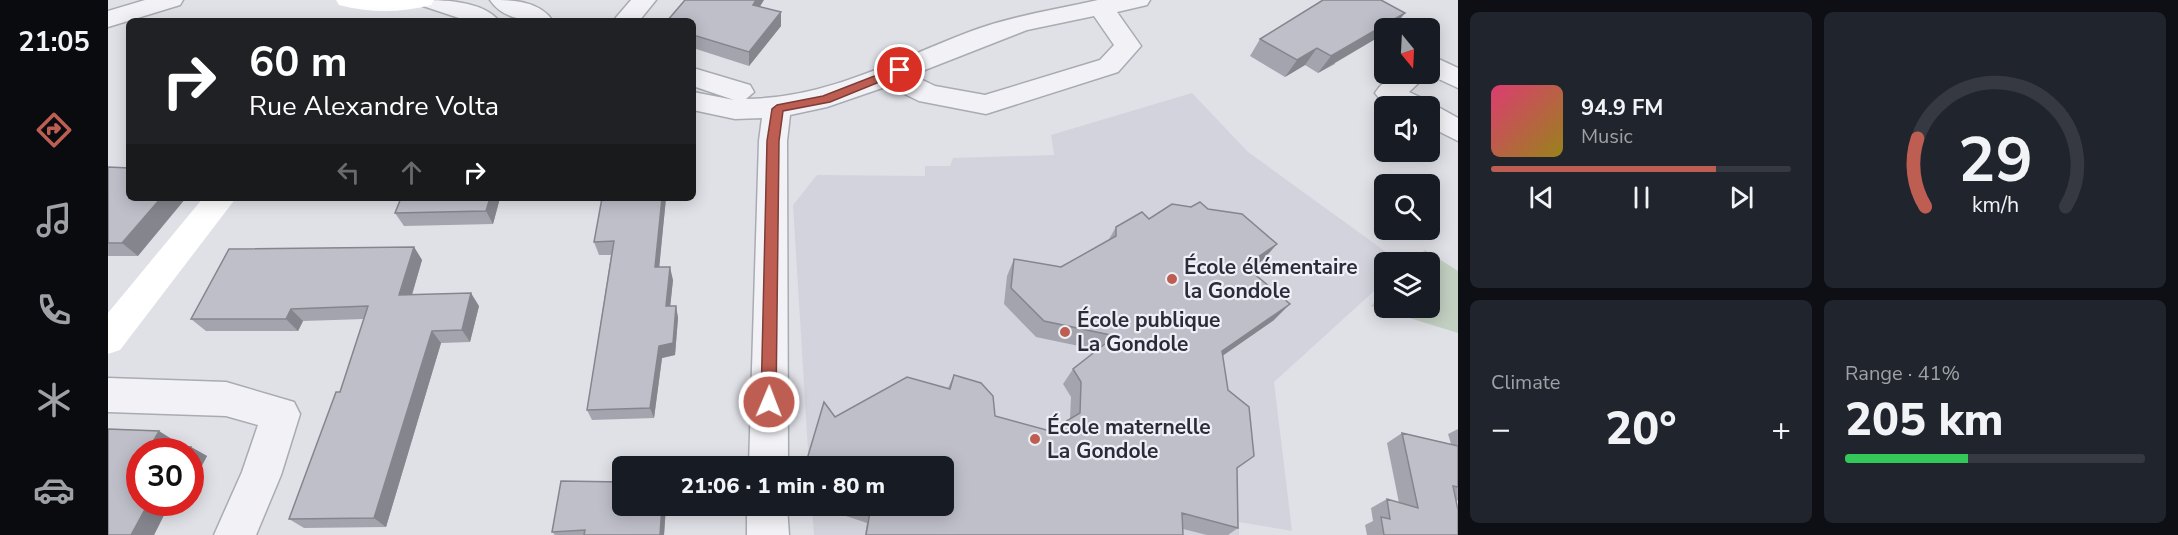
<!DOCTYPE html>
<html lang="en">
<head>
<meta charset="utf-8">
<style>
	:root { --surface:#171b24; --page:#20242c; --text:#f1f3f6; --muted:#9ea1a6; --line:#363941; --accent:#be5e53 }
	body { margin:0; font-family:"Nunito Sans",sans-serif; background:var(--page); color:var(--text); height:100vh; display:flex; flex-direction:column; font-size:22px; white-space:nowrap }
	* { box-sizing:border-box; margin:0 }
	p { font-size:20px; color:var(--muted) }
	.icon { flex:none; width:33px; height:33px; fill:none; stroke:currentColor; stroke-width:2; stroke-linecap:round; stroke-linejoin:round }
	.map { position:relative; flex:1; overflow:hidden }
	.side { display:flex; flex-direction:column; gap:12px; padding:12px; background:#0d0f14; width:720px }
	.side>* { flex:none }
	.top-card { position:absolute; left:18px; top:18px; width:570px; height:183px; border-radius:9px; box-shadow:0 3px 15px #0003; background:#202124; color:#fff; overflow:hidden }
	.needle { width:39px; rotate:162deg }
	.tools { position:absolute; left:1266px; top:18px; display:grid; gap:12px }
	.tools a { display:grid; place-items:center; width:66px; height:66px; border-radius:9px; background:var(--surface); box-shadow:0 3px 15px #0003; font-size:30px }
	.speed { position:absolute; left:18px; top:438px; display:flex; gap:12px; font-size:30px; font-weight:700; text-align:center }
	.speed>* { display:grid; place-content:center; width:78px; height:78px; border-radius:50%; background:var(--surface); box-shadow:0 3px 15px #0003; line-height:1 }
	.speed .limit { border:9px solid #d22; background:#fff; color:#111 }
	.pin { position:absolute; display:grid; place-items:center; width:51px; height:51px; color:#fff; margin:-26px; border:3px solid #fff; border-radius:50%; box-shadow:0 2px 6px #0007 }
	.me { position:absolute; width:66px; margin:-33px; rotate:1deg; stroke-linejoin:round; filter:drop-shadow(0 0 4px #0008) }
	.turn { display:flex; align-items:center; gap:21px; height:126px; padding:0 24px; font-size:27px }
	.turn .icon { width:78px; height:78px; stroke-width:2.5 }
	.turn b { display:block; font-size:42px; line-height:51px }
	.lanes { display:flex; align-items:center; height:57px; padding:0 24px; background:#0003; justify-content:center; gap:30px; direction:ltr }
	.lanes .off { opacity:.35 }
	.big { font-size:45px; font-weight:800; line-height:1.1 }
	.side .tile { flex:1; display:flex; flex-direction:column; justify-content:center; gap:9px; min-width:0; padding:0 21px; border-radius:9px; background:var(--page) }
	.side .dial { align-items:center; gap:0 }
	.dial svg { height:156px; overflow:visible; fill:none; stroke:var(--line); stroke-width:7; stroke-linecap:round; text-anchor:middle }
	.dial text { fill:var(--text); stroke:none }
	.song { display:flex; align-items:center; gap:18px }
	.cover { width:72px; height:72px; border-radius:9px; background:linear-gradient(135deg,hsl(340 70% 55%),hsl(50 70% 35%)) }
	.played { height:6px; border-radius:3px; background:linear-gradient(90deg,var(--accent) 75%,var(--line) 75%) }
	.keys { display:flex; justify-content:space-around; direction:ltr }
	.heat { display:flex; justify-content:space-between; align-items:center; font-size:33px; direction:ltr }
	.charge { height:9px; border-radius:4px; background:linear-gradient(90deg,#34c759 41%,var(--line) 0) }
	.side .tiles { flex:1; display:grid; gap:12px; grid-template-columns:repeat(2,1fr) }
	.trip { position:absolute; left:504px; top:456px; width:342px; height:60px; border-radius:9px; background:var(--surface); box-shadow:0 3px 15px #0003; font-weight:800; line-height:60px; text-align:center }
	main { display:flex; flex:1; min-height:0 }
	.tabs { display:flex; flex-direction:column; width:108px; justify-content:space-around; align-items:center; background:#090b0e; color:var(--muted) }
	.tabs .icon { width:42px; height:42px }
	.tabs .selected { color:var(--accent) }
	.tabs b { font-size:27px; color:var(--text) }
	.map>svg:first-child { display:block }
	.built { fill:#d2d3dc }
	.green { fill:#c2d0c2 }
	.lines { fill:none; stroke-linecap:round; stroke-linejoin:round }
	.street-casing { stroke:#a9abb4; stroke-width:3 }
	.street { fill:#f2f2f6; fill-rule:evenodd }
	.secondary { fill:#fff; fill-rule:evenodd }
	.wall { fill:#a3a4ad }
	.shaded-wall { fill:#85868d }
	.building { fill:#bebfc9; stroke:#85868d; stroke-width:1.5 }
	.route { fill:#be5e53; stroke:#7c3d36; stroke-width:1.5 }
	.poi-dot { fill:#be5e53; stroke:#eff0f5; stroke-width:2 }
	.labels { text-anchor:middle; dominant-baseline:central; stroke-width:4.5; stroke-linejoin:round; paint-order:stroke }
	.poi-label { font-size:21px; font-weight:bold; fill:#2a2c3c; stroke:#eff0f5; text-anchor:start }
</style>
</head>
<body>
<main>
<nav class="tabs">
<b>21:05</b>
<svg class="icon selected" aria-label="directions" viewBox="0 0 24 24"><path d="M12 3l9 9-9 9-9-9zM9 14v-3h6M13 9l2 2-2 2"/></svg>
<svg class="icon" aria-label="music" viewBox="0 0 24 24"><path d="M9 18V5l10-2v13"/><circle cx="6" cy="18" r="3"/><circle cx="16" cy="16" r="3"/></svg>
<svg class="icon" aria-label="phone" viewBox="0 0 24 24"><path d="M5 4h4l2 5-3 2q2 4 5 5l2-3 5 2v4C11 20 4 13 5 4z"/></svg>
<svg class="icon" aria-label="climate" viewBox="0 0 24 24"><path d="M12 3v18M4 7l16 10M4 17L20 7"/></svg>
<svg class="icon" aria-label="car" viewBox="0 0 24 24"><path d="M5 17H2v-5l4-1 3-4h7l3 4 3 1v5h-3M9 17h6M6 11h13"/><circle cx="7" cy="17" r="2"/><circle cx="17" cy="17" r="2"/></svg>
</nav>
<div class="map">
<svg width="1350" height="535" viewBox="0 0 1350 535">
	<rect width="100%" height="100%" fill="#e0e1e7"/>
	<path class="built" d="M1084,93L1140,152L1292,262H1276V282L1166,382L1184,531L1131,522V535H706L704,506H836V466H701L685,205L709,175L817,176V166H842L845,158L946,155L943,135Z"/>
	<path class="green" d="M1317,250L1350,271V333L1263,306L1276,292V308H1322V262H1304Z"/>
	<g class="lines">
		<defs>
			<path id="street" d="M37,0H75L72,5L0,27V11Z
				M309,0C334,0 374,0 391,21H360L312,5Z
				M382,0C404,0 431,0 445,21C422,21 396,21 382,0Z
				M523,0H548L531,21H505Z
				M990,0H1042L1039,5L1009,12L1033,46L1010,72L878,114L811,101L780,86L719,107L682,115L679,141L680,466H641L651,141L654,118L627,119L585,110V92L626,100L585,86V68L642,85L646,92L638,99C720,98 787,60 861,32C903,16 946,10 990,0ZM986,16L1006,45L992,60L877,95L827,86L804,75L919,30Z
				M1322,55L1350,68V88L1320,74L1301,92L1316,99L1320,106L1332,108L1350,118V141L1322,127V106C1303,106 1279,111 1267,93C1280,72 1299,74 1322,74Z
				M0,378L118,382L186,402L192,414L173,475L148,535H106L134,472L150,425L118,416L0,412Z
				M639,506H679L681,535H639Z"/>
		</defs>
		<use href="#street" class="street-casing"/>
		<use href="#street" class="street"/>
		<path class="secondary" d="M228,0H326L323,5C291,13 263,13 231,5Z
			M95,198H128L12,350L0,354V313Z"/>
	</g>
	<path class="wall" d="M1215,0L1227,64L1210,73L1197,65L1177,77L1142,56L1152,39Z
		M652,7L673,26L641,66L585,48V21Z
		M0,167L30,256H0Z
		M392,198L385,224L296,226L287,213Z
		M494,198H558L551,267L565,280L562,306H568L570,318L567,355L554,358L546,418L484,420L479,410L503,255H491L486,242Z
		M1041,219L1155,260L1141,270L1166,320L1114,355L1129,469L1130,528L1120,535H1099L1075,529V535H757L759,523L735,515L736,506H836L727,417L840,388L846,375L887,416L942,431L962,419L963,397L955,384L965,369L990,350L928,337L896,304L899,276L906,259L953,267L1000,241L1008,227Z
		M306,247L314,260L304,295L371,306L362,342L333,343L278,527L196,528L181,519L232,392L256,319L195,321L190,331H98L83,319Z
		M1350,429V501L1348,500L1350,535H1259L1257,525L1265,521L1263,508L1279,499L1291,503L1279,443L1294,433L1343,444L1340,434Z
		M67,441L65,446L83,447L99,456L82,488V452L32,502H75L72,508L60,507L46,535H0Z
		M514,506H558L556,535H447L444,532Z"/>
	<path class="shaded-wall" d="M648,0H656L645,18V5Z
		M673,12V26L641,66V52Z
		M1297,13L1285,28H1276V34L1210,73L1223,56Z
		M1209,48L1197,65L1177,77L1189,60Z
		M53,198H78L30,256L14,243Z
		M382,198H392L385,224L378,211Z
		M554,198H558L550,280L547,267Z
		M1169,244L1155,260L1123,282L1137,266Z
		M306,247L314,260L300,308L291,295Z
		M562,267L565,280L561,318L558,306Z
		M363,293L371,306L362,342L354,330Z
		M1182,304L1166,320L1100,366L1114,351Z
		M568,306L570,318L567,355L554,358L546,418L542,408L551,346Z
		M183,309L195,321L190,331L178,319Z
		M324,331L333,343L278,527L266,518Z
		M51,431L67,441L62,452L43,445Z
		M83,447L99,456L82,488V452H81Z
		M41,502H51L60,507L46,535H23Z
		M61,502H75L72,508Z
		M554,506H558L556,535H552Z"/>
	<path class="building" d="M577,0H648L645,5L673,12L641,52L585,35V21H559Z
		M1215,0H1273L1297,13L1223,56L1209,48L1189,60L1152,39Z
		M0,167L21,168V198H53L14,243H0Z
		M293,198H382L378,211L287,213Z
		M494,198H554L547,267H562L558,306H568L565,343L551,346L542,408L479,410L506,241L486,242Z
		M1092,202L1100,209L1134,214L1169,244L1137,266L1182,304L1114,351L1120,390L1141,407L1146,456L1129,468L1130,528L1074,513L1075,535H758L762,512L742,506H836V466H697L716,402L727,417L799,377L842,389L846,375L873,383L885,396L887,416L942,431L972,413L973,382L965,369L1007,336L936,321L903,288L906,259L953,267L1008,236V227L1034,212L1041,219L1064,204L1083,207Z
		M306,247L291,295L363,293L354,330L324,331L266,518L181,519L228,392H232L260,306L183,309L178,319H83L121,249Z
		M0,429L51,431L43,445L83,447L81,452H32V502H41L23,535H0Z
		M1294,433L1350,446V487L1345,486L1350,510V535H1276L1273,517L1282,519L1279,499L1310,508Z
		M453,481L514,482V506H554L552,535H476L477,530L444,532Z"/>
	<path class="route" d="M792,66L796,67V72L722,102L675,111L671,141L668,402L666,407H655L653,402L659,141L664,109L669,105L715,96Z"/>
	<g class="poi-dot">
		<circle cx="1064" cy="279" r="6"/>
		<circle cx="957" cy="332" r="6"/>
		<circle cx="927" cy="439" r="6"/>
	</g>
	<g class="labels">
		<g class="poi-label">
			<text x="1076" y="267">École élémentaire<tspan x="1076" dy="24">la Gondole</tspan></text>
			<text x="969" y="320">École publique<tspan x="969" dy="24">La Gondole</tspan></text>
			<text x="939" y="427">École maternelle<tspan x="939" dy="24">La Gondole</tspan></text>
		</g>
	</g>
</svg>
<div class="tools">
<a><svg class="needle" viewBox="-14 -14 28 28"><path d="M0-13l5 13h-10z" fill="#e53935"/><path d="M0 13l5-13h-10z" fill="#9ea1a6"/></svg></a>
<a><svg class="icon" aria-label="sound" viewBox="0 0 24 24"><path d="M4 9h4l5-4v14l-5-4H4zM17 9q2 3 0 6"/></svg></a>
<a><svg class="icon" aria-label="search" viewBox="0 0 24 24"><circle cx="10" cy="10" r="6"/><path d="M15 15l6 6"/></svg></a>
<a><svg class="icon" aria-label="layers" viewBox="0 0 24 24"><path d="M12 4l9 5-9 5-9-5zM3 14l9 5 9-5"/></svg></a>
</div>
<div class="speed"><div class="limit">30</div></div>
<div class="pin" style="left:792px;top:70px;background:#d93025"><svg class="icon" aria-label="arrive" viewBox="0 0 24 24"><path d="M6 21V4h12l-3 4 3 4H6"/></svg></div>
<svg class="me" style="left:661px;top:402px" viewBox="-20 -20 40 40"><circle r="17" fill="#be5e53" stroke="#fff" stroke-width="3"/><path d="M0-11L8 9 0 5-8 9z" fill="#fff"/></svg>
<div class="trip">21:06 · 1 min · 80 m</div>
<div class="top-card">
<div class="turn"><svg class="icon" aria-label="right" viewBox="0 0 24 24"><path d="M7 20v-9h11M14 6l5 5-5 5"/></svg><div><b>60 m</b>Rue Alexandre Volta</div></div>
<div class="lanes"><svg class="icon off" aria-label="left" viewBox="0 0 24 24"><path d="M17 20v-9H6M10 6l-5 5 5 5"/></svg><svg class="icon off" aria-label="ahead" viewBox="0 0 24 24"><path d="M12 20V5M6 11l6-6 6 6"/></svg><svg class="icon" aria-label="right" viewBox="0 0 24 24"><path d="M7 20v-9h11M14 6l5 5-5 5"/></svg></div>
</div>
</div>
<section class="side">
<div class="tiles">
<div class="tile">
<div class="song"><i class="cover"></i><div><b>94.9 FM</b><p>Music</p></div></div>
<div class="played"></div>
<div class="keys"><svg class="icon" aria-label="previous" viewBox="0 0 24 24"><path d="M18 5L8 12l10 7zM5 5v14"/></svg><svg class="icon" aria-label="pause" viewBox="0 0 24 24"><path d="M8 5v14M16 5v14"/></svg><svg class="icon" aria-label="next" viewBox="0 0 24 24"><path d="M6 5l10 7-10 7zM19 5v14"/></svg></div>
</div>
<div class="tile dial"><svg viewBox="0 0 100 80">
<path d="M14 69A42 42 0 1 1 86 69"/>
<path d="M14 69A42 42 0 0 1 10 34" stroke="#be5e53"/>
<text x="50" y="56" font-size="32" font-weight="700">29</text>
<text x="50" y="72" font-size="11">km/h</text>
</svg></div>
<div class="tile"><p>Climate</p>
<div class="heat"><a>−</a><b class="big">20°</b><a>+</a></div>
</div>
<div class="tile"><p>Range · 41%</p><b class="big">205 km</b><div class="charge"></div></div>
</div>
</section>
</main>
</body>
</html>
